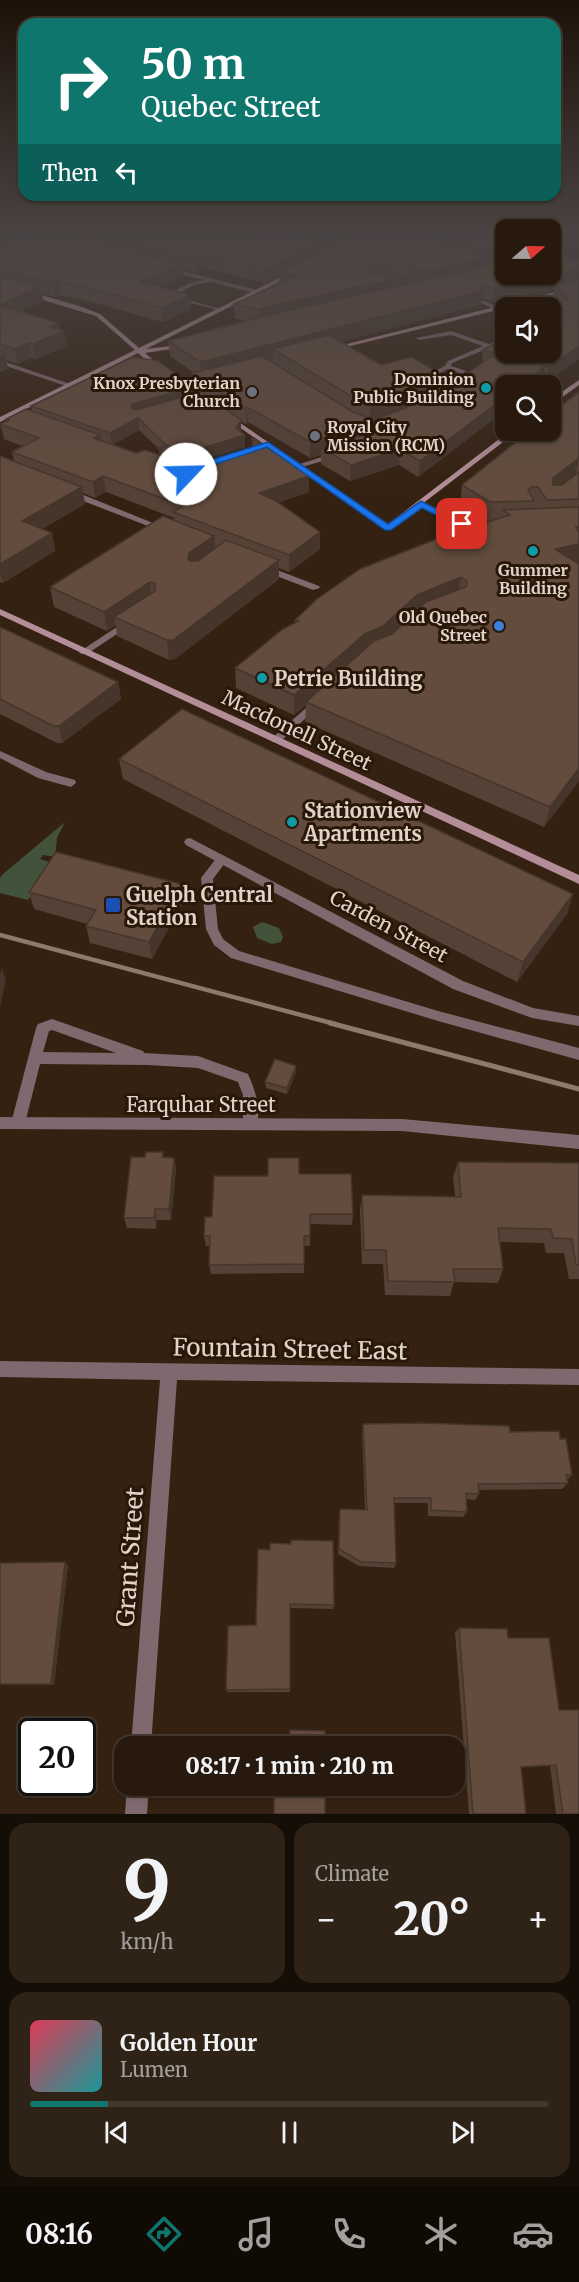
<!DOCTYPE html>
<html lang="en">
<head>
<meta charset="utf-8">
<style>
	:root { --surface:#27190d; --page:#2f2216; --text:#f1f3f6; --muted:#a4a09d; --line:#43382e; --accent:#0f766e }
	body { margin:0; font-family:Merriweather,serif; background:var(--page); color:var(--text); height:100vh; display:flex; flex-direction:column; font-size:22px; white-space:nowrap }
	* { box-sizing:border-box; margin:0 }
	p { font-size:20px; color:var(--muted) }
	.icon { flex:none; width:33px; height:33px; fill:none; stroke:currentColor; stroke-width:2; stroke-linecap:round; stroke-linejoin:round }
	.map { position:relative; height:1814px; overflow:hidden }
	.panel { display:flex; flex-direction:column; gap:9px; padding:9px; background:#150e07; flex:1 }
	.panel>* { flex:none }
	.hud { position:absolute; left:18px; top:18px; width:543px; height:183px; border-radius:18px; box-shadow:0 2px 4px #0004,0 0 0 2px var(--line); background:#0f766e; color:#fff; overflow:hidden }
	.needle { width:39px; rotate:70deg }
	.fabs { position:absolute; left:495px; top:219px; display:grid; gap:12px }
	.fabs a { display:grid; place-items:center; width:66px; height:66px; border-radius:12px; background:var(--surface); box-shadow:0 2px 4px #0004,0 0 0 2px var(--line); font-size:30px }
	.speed { position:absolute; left:18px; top:1718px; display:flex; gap:12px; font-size:30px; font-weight:700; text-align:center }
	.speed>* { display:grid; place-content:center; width:78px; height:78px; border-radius:50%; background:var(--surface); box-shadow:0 2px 4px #0004,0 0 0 2px var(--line); line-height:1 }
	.speed .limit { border:3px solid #111; border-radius:9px; background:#fff; color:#111 }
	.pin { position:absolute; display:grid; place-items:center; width:51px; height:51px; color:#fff; margin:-26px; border-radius:12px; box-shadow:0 3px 9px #0006 }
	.me { position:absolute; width:66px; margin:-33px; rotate:66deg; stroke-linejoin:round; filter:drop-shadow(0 0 4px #0008) }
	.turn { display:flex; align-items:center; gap:21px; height:126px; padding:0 24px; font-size:27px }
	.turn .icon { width:78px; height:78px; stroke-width:2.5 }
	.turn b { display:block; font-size:42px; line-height:51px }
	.then { display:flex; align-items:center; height:57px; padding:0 24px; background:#0003; gap:12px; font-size:22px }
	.big { font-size:45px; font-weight:800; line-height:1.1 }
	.panel .card { flex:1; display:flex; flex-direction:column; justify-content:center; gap:9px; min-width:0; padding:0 21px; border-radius:18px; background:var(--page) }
	.panel .dial { align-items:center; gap:0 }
	.dial b { font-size:78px; line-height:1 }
	.song { display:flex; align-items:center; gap:18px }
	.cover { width:72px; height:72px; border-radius:9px; background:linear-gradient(135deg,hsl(350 70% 55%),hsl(180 70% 35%)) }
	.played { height:6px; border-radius:3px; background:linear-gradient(90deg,var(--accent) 15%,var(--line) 15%) }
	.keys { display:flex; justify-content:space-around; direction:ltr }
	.heat { display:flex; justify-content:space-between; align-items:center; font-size:33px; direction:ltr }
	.panel .tiles { flex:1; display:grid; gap:9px; grid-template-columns:1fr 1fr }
	.card:last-child { grid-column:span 2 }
	.trip { position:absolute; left:114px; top:1736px; width:351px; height:60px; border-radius:18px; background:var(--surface); box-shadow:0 2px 4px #0004,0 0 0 2px var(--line); font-weight:800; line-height:60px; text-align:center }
	.tabs { display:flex; height:96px; justify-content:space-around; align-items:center; background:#100a05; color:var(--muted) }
	.tabs .icon { width:42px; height:42px }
	.tabs .active { color:var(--accent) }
	.tabs b { font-size:27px; color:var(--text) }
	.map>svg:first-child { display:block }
	.green { fill:#42523b }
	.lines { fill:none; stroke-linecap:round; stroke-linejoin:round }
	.lane { fill:#7f686e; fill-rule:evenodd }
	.street { fill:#7f686e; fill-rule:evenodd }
	.secondary { fill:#b38e98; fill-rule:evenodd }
	.rail-far1 { stroke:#8b7b6e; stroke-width:4.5 }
	.rail { stroke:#8b7b6e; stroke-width:5 }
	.wall { fill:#554135; fill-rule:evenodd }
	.shaded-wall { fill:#45352b }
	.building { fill:#634c3e; stroke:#45352b; stroke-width:1.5 }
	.route { fill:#1a73e8; stroke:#114b97; stroke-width:1.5 }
	.culture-dot { fill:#0f9aa8; stroke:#291708; stroke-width:2 }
	.worship-dot { fill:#6b7280; stroke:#291708; stroke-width:2 }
	.shop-dot { fill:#3f7fe0; stroke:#291708; stroke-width:2 }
	.transit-dot { fill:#1a4fb4; stroke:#291708; stroke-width:2 }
	.labels { text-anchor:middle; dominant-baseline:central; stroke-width:6; stroke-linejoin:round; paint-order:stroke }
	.far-poi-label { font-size:16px; font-weight:bold; fill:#e0d3c9; stroke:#291708; text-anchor:end }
	.poi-label { font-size:20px; font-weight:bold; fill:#e0d3c9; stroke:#291708; text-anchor:start }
	.street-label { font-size:20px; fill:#e0d3c9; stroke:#291708 }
	.near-street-label { font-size:24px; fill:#e0d3c9; stroke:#291708 }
</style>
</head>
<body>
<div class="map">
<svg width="579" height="1814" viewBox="0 0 579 1814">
	<rect width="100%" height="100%" fill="#342111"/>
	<path class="green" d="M65,822L57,838L55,857L43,855L40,859L53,863L28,900L0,893V878L3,874Z
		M262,922L279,928L283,937L281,942L272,944L257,938L253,927Z"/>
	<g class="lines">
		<path class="lane" d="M212,278L214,281L194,285L173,296L221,309V311L165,296L190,283Z
			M542,295H546L559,312L552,319L550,320V314L553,312Z
			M481,301H485L499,308L494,309L481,303Z
			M451,331L489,344L506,337V341L494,346L509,352L506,354L489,348L452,363L451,366L466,371L445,391H441L440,389L418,381V379L445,366L448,361L483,346L451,335L419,340L416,338ZM448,369L458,372L443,386L426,380Z
			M265,443L272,445L201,469L194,467Z
			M334,453L338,455L337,457L298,468L294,466Z
			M129,619L134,622L132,624L87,654H81L79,652Z
			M317,700L320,701V705L280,742H272L271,740L272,738L314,701Z
			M222,855L228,859L213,879L218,929L223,939L239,951L438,1011L579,1048V1060L438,1021L231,958L214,945L206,929L201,878L218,856Z
			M52,1019L143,1051L144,1053L198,1056L248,1074C255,1090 263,1111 255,1129L250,1130L245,1129L243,1124V1095L238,1082L198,1068L148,1065L40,1064L25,1123L23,1128L18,1129L13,1128L11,1123L36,1028L38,1024ZM52,1030L116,1053L43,1052L49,1031Z
			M402,1119L579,1135V1149L402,1131L397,1130L395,1125L397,1120Z"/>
		<path class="street" d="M170,268L257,290L258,291L255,293L168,271Z
			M0,360L70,384L71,385L66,386L0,364Z
			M65,490H71L168,529L161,531L65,494Z
			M418,502H424L464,522L490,524L494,526L490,528L459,526L418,506Z
			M264,565L319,586L320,588L313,590L261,570L260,568Z
			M0,751L46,772L75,780L76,783L71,787L38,778L0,758Z
			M190,838L463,981L533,1008L579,1016V1026L532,1018L453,989L186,845L184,842L186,839Z
			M0,1117L402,1119L407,1120L409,1125L407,1130L402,1131L0,1129Z
			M0,1361L579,1369V1385L177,1380L151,1746H131L160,1380L0,1377Z
			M127,1785H149L147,1814H125Z"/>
		<path class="secondary" d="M550,241L579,269V274L550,245Z
			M293,271L295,274L146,349L187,344L185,347L145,353L162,368V370H158L138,353L0,422V417L135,350L96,316L0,287V283L79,306L100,314L139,348Z
			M579,286V290L330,351L327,349Z
			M579,380V385L550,406V400Z
			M226,416H230L388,524L511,430H519L388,530L226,418Z
			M0,609L579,875V884L0,615Z"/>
		<path class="rail-far1" d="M0,935L335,1024"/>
		<path class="rail" d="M330,1023L579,1089"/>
	</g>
	<path class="wall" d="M0,236H506V274L579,261V359L546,382L543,381L418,477L399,465L350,481L321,464V455L310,458L248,422L246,424L241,421V432L245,435V447L206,459L213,463L253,452L252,439L254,438L309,492L278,503L320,549L289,572L279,568V579L175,659L169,660L117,636L116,625L107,631L54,607L50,587L174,521V518L106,492L95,498L83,493L85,504L42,529L52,533L55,551L3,583L0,582V456L14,461L12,452L22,446L4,439L0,424L7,421L6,419L32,412L31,406L193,387V395L200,393L193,388L192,373H194L170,356L168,341L247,321L235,318L234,304L279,284V276L266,283L206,268L195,273L184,269V277L162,287L191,309L163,322L81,299L60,295L55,297L42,293L43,302L19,312L59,329L67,346L36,359L31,358L18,364L6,360L8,369L0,372ZM554,289L552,299L557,305L550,309V352H506L483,350L482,364L451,385L434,388L381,365L340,342L481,305V299L493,302L543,290L545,292ZM377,423L371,433L367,434L368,424ZM139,430L159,449V455L136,453L112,445Z
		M579,392V563H578L579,781L544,827L305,722L306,705L294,715L236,688L235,668L295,623V620L490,521H487L460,504L462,485Z
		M0,627L118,682L121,699L62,743H57L0,714Z
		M119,759L573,894L567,914L517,982L123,779Z
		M29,892L183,901L152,959L90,943L86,926L87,924L34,909Z
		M296,1072L287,1094L266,1088L265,1082Z
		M163,1152L164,1157L174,1158L176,1169L171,1220H157L156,1229L127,1228L124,1218L145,1157Z
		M458,1162L579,1163V1279H569L564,1253H546L544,1243L500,1242L503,1269L498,1283L454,1282L450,1296L385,1295L383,1264H362L360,1210L362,1195L455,1196L453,1177Z
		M299,1174L353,1214L352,1225L310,1224V1246H304V1273L211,1274L209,1265L210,1246H206L204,1236L212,1217L268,1176Z
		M363,1424L510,1432L560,1439L572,1475L567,1480L568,1483L562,1489L478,1490L479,1494L475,1500L466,1499L467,1512L463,1517L428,1516V1503H394L396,1563L394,1568L359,1566L338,1554L339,1514L340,1509L365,1510L362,1431Z
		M258,1549L334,1605L333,1609L290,1608V1692H228L226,1690L256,1625Z
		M0,1563L68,1565L54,1685H0Z
		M459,1628L508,1638L559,1710L579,1814H556L550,1765L521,1767L526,1814H469L455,1632Z"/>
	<path class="shaded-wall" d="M2,236H32L0,251V237Z
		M334,236H360L328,252V239Z
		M318,243V257L279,272V276L266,283V269Z
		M205,254L206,268L195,273V259Z
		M491,257L489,271L423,286L424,272Z
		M183,264L184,277L143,296L141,282Z
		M371,266L370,280H390L389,294L259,324L258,309L367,273Z
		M579,269V282L554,285V289L545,292L547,278Z
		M412,275L411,289L401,291L402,277Z
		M545,276L543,290L493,302L495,288Z
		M58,281L60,295L55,297L53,283Z
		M483,285L481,305L284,356L273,349V359L201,377L200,362L481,287Z
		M41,287L43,302L0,319V304Z
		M190,295L191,309L163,322L162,308Z
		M59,323L60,333L64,331L67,346L36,359L33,344L51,327Z
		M29,343L31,358L18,364L15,349Z
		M579,346V359L546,382L549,367Z
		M5,354L8,369L0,372V356Z
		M545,366L543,381L537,386H520Z
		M436,371L434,391L387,422L369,424L371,404Z
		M193,387V398L133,420L131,408L132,404Z
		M506,396V410L418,477L420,461Z
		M247,407L248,422L246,424V409Z
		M138,418L139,430L112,445L110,433Z
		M369,418L368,433L362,441L321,448V455L310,458V442Z
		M241,420V432L245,435V447L197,462L185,470L184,457L236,428Z
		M100,435L102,450L93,438Z
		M400,449L399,465L350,481L351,465Z
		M579,458L575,476L550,496L553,478Z
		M103,476L106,492L95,498L93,482Z
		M309,476V492L259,509V493Z
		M82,487L85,504L25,539L22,521Z
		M320,532V549L289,572V555Z
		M52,533L55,551L3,583L0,572V564Z
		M214,536L215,555L191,572L188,559L189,553Z
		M579,544V563L551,569L555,549Z
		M279,560V579L175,659L169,660L167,640Z
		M461,577L458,597L382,646L306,702V705L294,715V695L365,634L417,595Z
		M150,582L152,601L114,617L116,625L107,631L104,612Z
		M118,682L121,699L62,743L59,726Z
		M579,766V781L544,827L550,807Z
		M181,884L183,901L152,959L149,942Z
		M573,894L567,914L517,982L523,962Z
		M2,968L6,980L0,1007V974Z
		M296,1066V1072L287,1094V1088Z
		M174,1158L176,1169L171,1220L169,1209Z
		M155,1209L157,1220L156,1229L154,1218Z
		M65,1562L68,1565L54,1685L51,1684Z"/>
	<path class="building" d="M24,236H70L183,264L141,282L190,295L162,308L79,285L58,281L53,283L0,269V244Z
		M103,236H287L318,243L266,269L205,254L195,259Z
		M317,236H334L328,239Z
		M352,236H506V252L447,240L443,243L445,247L491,257L424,272L399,259H384L380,266L394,267L412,275L402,277L381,266H371L367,273H376L390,280L258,309L234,304L297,276L279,272Z
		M550,254L579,261V269L547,278L545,276L495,288L483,285L481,287L482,291L200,362L168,341L277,313L506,262V274H550Z
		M0,276L41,287L0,304Z
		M578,279L579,281V346L549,367L545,366L520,386H506V396L420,461L400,449L351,465L321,448L371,433L381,417L406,408L444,381L451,385L496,353L483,350L501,339L506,340V352H550V347L558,342V338L550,335V309L568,299L554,285Z
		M0,306L59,323L51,327L64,331L33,344L29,343L15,349L0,344Z
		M329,335L381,365L411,357L436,371L388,402L371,404L359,401L273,349Z
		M262,356L353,412L369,418L362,425L310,442L247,407L246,409L192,373Z
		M133,357L158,361L193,387L132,404L131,408L136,410L201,392L241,420L236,428L245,435L196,450L184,457L158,449L167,446L138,418L110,433L31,406Z
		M579,392V458L553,478V485H562L579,472V499L547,500L538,487H531L528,490L534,501L490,502L462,485L531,430H550V415Z
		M26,409L100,435L93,438L136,453L145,450L181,462H189L200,456L213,463L255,451L259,444L252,439L254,438L309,476L259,493L276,501L320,532L289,555L173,512L183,506L103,476L93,482L12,452L39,438L0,424L9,420L6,419Z
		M0,456L82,487L22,521L52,533L0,564Z
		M579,507V527H576L579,532V544L555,549L579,564V768L550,807L306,702L374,641L392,634L426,602L466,587L467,581L461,577L417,595L383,626L365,634L294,695L235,668L283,629L299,621L295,620L317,599L360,569L452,533L510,515L503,510Z
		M163,516L214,536L189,553L188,559L190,561H198L226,540L279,560L173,640H167L114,617L155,591V583L150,582L104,612L50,587Z
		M0,627L118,682L59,726H53L0,699Z
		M182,709L573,894L523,962L119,759Z
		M56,852L181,884L149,942L86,926L96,910L29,892Z
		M275,1059L296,1066L287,1088L265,1082Z
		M146,1152H163L162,1157L174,1158L169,1209H155L154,1218H124L131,1157H145Z
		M268,1158H299V1174H351L353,1214H310V1236H304V1264L209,1265L210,1236H204L205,1217H212L214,1176H268Z
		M458,1162L579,1163V1265H576L572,1239L553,1238L551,1229L498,1228L503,1269H453L455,1282L388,1281L386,1250H364L362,1195L461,1197Z
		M423,1423L509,1426L510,1432L559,1431L560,1439H566L572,1475H566L568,1483L478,1484L479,1494L466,1493L467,1512L431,1510V1498H394L396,1563L361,1562L339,1549L340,1509L367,1510L363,1424Z
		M291,1540L333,1541L334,1605L290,1604V1689L226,1690L228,1626L256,1625L258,1549L270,1550V1543L291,1544Z
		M65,1562L51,1684H0V1563Z
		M459,1628L507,1629L508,1638H549L559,1710H579V1814H563L556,1765L521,1767L526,1814H473Z
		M290,1730L325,1731V1746H290Z
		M274,1785H325V1814H274Z"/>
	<linearGradient id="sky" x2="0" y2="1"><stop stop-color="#1d1209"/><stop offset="0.48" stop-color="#4a4343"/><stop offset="1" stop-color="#4a4343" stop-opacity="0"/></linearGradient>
	<rect width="579" height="490" fill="url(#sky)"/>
	<path class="route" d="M268,442L388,524L421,501L466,524L458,526L422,508L391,530H385L267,447L204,468L189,476L181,474L198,464Z"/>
	<g class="culture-dot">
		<circle cx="486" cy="388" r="6"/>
		<circle cx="533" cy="551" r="6"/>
		<circle cx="262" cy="678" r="6"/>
		<circle cx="292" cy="822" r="6"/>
	</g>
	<g class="worship-dot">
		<circle cx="252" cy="392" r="6"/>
		<circle cx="315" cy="436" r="6"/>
	</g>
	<circle class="shop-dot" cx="499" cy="626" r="6"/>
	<rect class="transit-dot" x="105" y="897" width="16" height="16" rx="3"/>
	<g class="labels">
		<g class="far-poi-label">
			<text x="474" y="379">Dominion<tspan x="474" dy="18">Public Building</tspan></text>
			<text x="240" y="383">Knox Presbyterian<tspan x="240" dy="18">Church</tspan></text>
			<text x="327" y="427" text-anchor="start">Royal City<tspan x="327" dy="18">Mission (RCM)</tspan></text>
			<text x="533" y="570" text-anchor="middle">Gummer<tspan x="533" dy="18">Building</tspan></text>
			<text x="487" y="617">Old Quebec<tspan x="487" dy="18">Street</tspan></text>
		</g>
		<g class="poi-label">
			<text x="274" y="678">Petrie Building</text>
			<text x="304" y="810">Stationview<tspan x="304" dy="23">Apartments</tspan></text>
			<text x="126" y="894">Guelph Central<tspan x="126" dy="23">Station</tspan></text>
		</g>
		<g class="street-label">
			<text transform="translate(297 730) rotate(25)">Macdonell Street</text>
			<text transform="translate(389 926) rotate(28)">Carden Street</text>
			<text x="201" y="1104">Farquhar Street</text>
		</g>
		<g class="near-street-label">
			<text transform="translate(290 1349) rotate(1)">Fountain Street East</text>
			<text transform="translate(130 1557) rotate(-86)">Grant Street</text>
		</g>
	</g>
</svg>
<div class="fabs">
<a><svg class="needle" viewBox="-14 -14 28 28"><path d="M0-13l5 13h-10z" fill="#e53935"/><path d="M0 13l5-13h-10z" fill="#a4a09d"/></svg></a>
<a><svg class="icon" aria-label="sound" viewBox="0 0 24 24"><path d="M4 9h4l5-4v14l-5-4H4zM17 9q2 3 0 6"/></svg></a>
<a><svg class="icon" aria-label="search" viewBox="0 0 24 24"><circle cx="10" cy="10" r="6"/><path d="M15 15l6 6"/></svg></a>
</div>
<div class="speed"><div class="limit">20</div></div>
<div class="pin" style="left:462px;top:524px;background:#d93025"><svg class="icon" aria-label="arrive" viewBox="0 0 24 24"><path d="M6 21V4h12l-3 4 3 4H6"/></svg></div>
<svg class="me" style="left:186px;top:474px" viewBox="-20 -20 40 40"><circle r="19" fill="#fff"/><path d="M0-13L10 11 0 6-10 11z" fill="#1a73e8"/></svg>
<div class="trip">08:17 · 1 min · 210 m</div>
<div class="hud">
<div class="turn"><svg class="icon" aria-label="right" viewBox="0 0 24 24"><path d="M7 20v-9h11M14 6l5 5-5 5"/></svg><div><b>50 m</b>Quebec Street</div></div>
<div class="then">Then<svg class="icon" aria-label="left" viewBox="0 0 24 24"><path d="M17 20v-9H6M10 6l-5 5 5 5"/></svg></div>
</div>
</div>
<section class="panel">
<div class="tiles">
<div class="card dial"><b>9</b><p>km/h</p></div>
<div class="card"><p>Climate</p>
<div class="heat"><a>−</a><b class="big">20°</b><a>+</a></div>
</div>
<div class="card">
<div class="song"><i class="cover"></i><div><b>Golden Hour</b><p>Lumen</p></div></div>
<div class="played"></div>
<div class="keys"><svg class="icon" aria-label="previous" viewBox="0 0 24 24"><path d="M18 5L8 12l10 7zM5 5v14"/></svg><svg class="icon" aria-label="pause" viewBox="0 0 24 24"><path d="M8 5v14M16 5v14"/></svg><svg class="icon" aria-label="next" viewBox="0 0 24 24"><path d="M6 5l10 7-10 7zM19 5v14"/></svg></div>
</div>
</div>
</section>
<nav class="tabs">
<b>08:16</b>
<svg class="icon active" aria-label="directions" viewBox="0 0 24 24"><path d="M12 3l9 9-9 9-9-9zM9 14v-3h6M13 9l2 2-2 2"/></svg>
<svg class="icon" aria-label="music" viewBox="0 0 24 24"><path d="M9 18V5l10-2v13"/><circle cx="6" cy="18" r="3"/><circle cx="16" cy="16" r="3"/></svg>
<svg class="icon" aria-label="phone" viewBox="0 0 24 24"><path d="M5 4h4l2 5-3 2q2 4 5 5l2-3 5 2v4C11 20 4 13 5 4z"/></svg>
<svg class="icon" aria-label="climate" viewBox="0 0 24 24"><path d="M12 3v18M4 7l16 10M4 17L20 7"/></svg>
<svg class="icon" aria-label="car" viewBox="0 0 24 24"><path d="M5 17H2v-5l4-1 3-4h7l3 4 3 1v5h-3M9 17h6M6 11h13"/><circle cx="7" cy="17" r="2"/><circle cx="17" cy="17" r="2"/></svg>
</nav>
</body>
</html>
